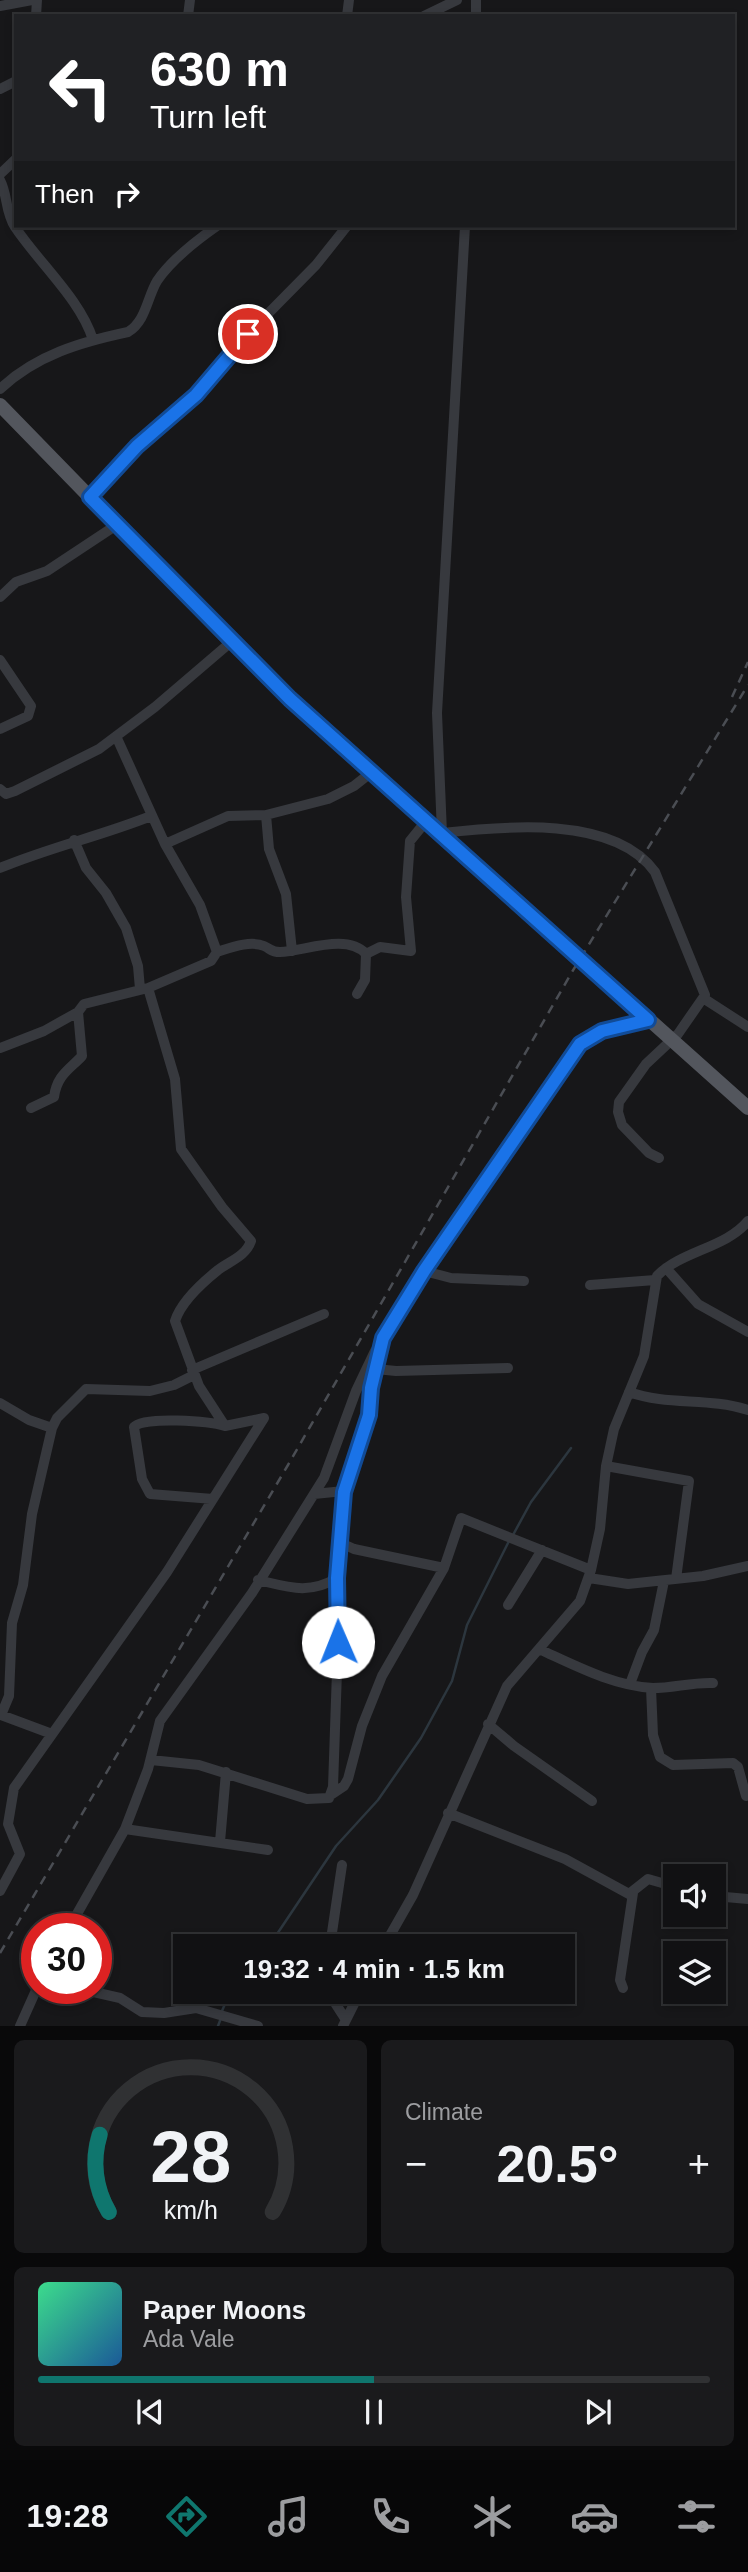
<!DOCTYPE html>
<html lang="en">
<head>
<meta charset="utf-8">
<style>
	:root { --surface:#111113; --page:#1a1a1c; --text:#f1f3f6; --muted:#9c9da0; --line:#303133; --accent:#0f766e }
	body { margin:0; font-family:Arial,sans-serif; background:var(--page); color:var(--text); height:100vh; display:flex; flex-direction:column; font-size:26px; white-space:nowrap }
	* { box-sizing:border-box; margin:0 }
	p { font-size:23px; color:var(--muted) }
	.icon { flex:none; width:38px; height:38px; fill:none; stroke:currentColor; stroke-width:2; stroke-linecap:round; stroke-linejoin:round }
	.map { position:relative; height:2026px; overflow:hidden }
	.sheet { display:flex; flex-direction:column; gap:14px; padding:14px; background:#09090a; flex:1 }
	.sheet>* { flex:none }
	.top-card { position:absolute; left:14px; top:14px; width:721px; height:214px; border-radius:0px; box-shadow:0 4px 10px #0003,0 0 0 2px var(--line); background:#202124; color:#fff; overflow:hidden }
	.controls { position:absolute; left:663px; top:1864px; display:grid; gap:14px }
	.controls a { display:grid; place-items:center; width:63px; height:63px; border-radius:0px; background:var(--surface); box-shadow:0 4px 10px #0003,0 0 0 2px var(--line); font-size:35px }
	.speed { position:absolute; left:21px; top:1913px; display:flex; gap:14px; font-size:35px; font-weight:700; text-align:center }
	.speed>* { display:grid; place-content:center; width:91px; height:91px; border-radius:50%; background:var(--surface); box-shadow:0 4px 10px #0003,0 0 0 2px var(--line); line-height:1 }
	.speed .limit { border:10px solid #d22; background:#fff; color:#111 }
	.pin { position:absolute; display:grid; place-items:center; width:60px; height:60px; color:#fff; margin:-30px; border:4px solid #fff; border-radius:50%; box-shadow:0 2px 7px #0007 }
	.me { position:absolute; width:77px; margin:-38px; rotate:359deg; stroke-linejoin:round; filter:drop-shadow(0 0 5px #0008) }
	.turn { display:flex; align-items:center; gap:24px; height:147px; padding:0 21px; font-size:32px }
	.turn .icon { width:91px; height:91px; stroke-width:2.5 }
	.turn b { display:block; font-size:49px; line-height:60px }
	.then { display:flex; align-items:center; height:66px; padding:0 21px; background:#0003; gap:14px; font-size:26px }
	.big { font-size:52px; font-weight:700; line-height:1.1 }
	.sheet .card { flex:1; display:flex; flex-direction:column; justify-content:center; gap:10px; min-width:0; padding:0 24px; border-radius:10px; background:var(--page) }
	.sheet .dial { align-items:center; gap:0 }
	.dial svg { height:182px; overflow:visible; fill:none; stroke:var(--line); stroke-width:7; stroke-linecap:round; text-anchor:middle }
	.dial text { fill:var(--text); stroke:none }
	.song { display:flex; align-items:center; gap:21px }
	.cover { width:84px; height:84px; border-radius:10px; background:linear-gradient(135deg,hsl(150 70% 55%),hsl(210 70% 35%)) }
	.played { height:7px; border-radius:4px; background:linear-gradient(90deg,var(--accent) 50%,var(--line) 50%) }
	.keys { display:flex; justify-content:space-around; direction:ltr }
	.heat { display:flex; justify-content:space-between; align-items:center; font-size:38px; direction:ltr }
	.sheet .tiles { flex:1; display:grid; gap:14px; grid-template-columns:1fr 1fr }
	.card:last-child { grid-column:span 2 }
	.trip { position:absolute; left:173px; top:1934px; width:402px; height:70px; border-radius:0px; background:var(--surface); box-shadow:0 4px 10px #0003,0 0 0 2px var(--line); font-weight:700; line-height:70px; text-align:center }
	.menu { display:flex; height:112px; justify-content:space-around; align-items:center; background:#070708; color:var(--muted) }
	.menu .icon { width:49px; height:49px }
	.menu .current { color:var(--accent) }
	.menu b { font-size:32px; color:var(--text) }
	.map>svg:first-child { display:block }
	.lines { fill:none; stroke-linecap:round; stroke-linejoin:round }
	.stream { stroke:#2c363e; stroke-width:2.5 }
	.minor { stroke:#37393e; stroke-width:10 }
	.major { stroke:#53565d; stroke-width:14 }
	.rail { stroke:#4a4d53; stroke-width:2.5; stroke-dasharray:9 7; stroke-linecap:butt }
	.route-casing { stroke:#114b97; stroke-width:18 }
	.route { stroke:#1a73e8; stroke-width:12 }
</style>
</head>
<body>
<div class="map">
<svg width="748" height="2026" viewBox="0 0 748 2026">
	<rect width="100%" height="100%" fill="#171719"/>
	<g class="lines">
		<path class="stream" d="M513,1535L531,1502L571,1448
			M269,1946L336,1846L378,1800L421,1738L452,1681L467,1625L509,1541
			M222,2011L230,1992
			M218,2026L221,2018"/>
		<path class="minor" d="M0,6L32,0
			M36,16L37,0
			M188,16L190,0
			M347,16L349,0
			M424,16L457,0
			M476,16V0
			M0,89L16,81
			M0,174L16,159
			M0,180C8,195 5,212 15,227C39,263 81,300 93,340
			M465,226L437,713L442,833C504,826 614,815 655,872L705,995L678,1034L646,1064L619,1102L618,1112L622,1125L649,1153L659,1158
			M0,389C36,355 81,342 128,332C146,321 147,298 157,281C171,260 197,240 217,226
			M90,497L137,446L196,395L248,334L316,265L347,226
			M0,597L16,582L47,571L118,524
			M0,660L31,706L28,716L0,729
			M116,736L165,844L200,905L217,952
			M0,789L6,794L15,791L99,749L155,707L231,642
			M266,815L269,849L286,894L292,951
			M74,840L86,868L106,893L126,928L138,966L140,989
			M165,844L228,816L266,815L328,799L354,786L373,771
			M0,868C50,847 101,836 151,816
			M366,954L380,947L411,951L406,897L410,841L427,820
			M148,988L175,1079L181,1149L222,1207L251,1241C246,1256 230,1261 218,1270C203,1282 181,1302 175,1321L199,1386L225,1426L264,1418
			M357,994L365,980L366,954
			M703,998L748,1027
			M0,1048L44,1031L78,1012
			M31,1108L54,1097C57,1075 69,1070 82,1056L78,1012L84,1004L148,988L211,961L217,952C230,948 250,940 264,946C271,949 271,952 280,952C305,951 347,933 366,954
			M666,1268L698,1304L748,1332
			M424,1271L451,1278L524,1281
			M590,1285L655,1280
			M376,1369L396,1371L508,1368
			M192,1370L324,1314
			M629,1392C668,1406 708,1397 748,1410
			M0,1403L29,1420L52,1428
			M606,1466L689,1481L676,1579
			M314,1494L344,1491
			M213,1499L150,1494L142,1479L134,1427C143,1416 210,1421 225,1426
			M591,1570L461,1518L444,1568L354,1549L341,1543L339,1528L344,1491L369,1415L371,1388L383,1338L424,1271L580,1044L602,1031L648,1020
			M589,1578L628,1584L703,1576L748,1566
			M258,1580C288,1587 309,1595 337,1578
			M508,1605L542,1550
			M541,1650C576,1666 614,1686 653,1688C673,1688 693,1682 713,1683
			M630,1684L642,1652L654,1630L664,1581
			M651,1688L653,1735L660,1757L673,1765L733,1763L738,1767L746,1796
			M488,1724L514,1746L592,1801
			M52,1734L1,1715L9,1696L12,1623L23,1585L32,1514L52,1428L57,1418L86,1389L150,1391L174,1385L194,1375
			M151,1760L199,1765L307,1799L329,1798L333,1787L338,1642L337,1578L341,1543
			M332,1794L344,1786L348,1779L362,1726L382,1676L444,1568
			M448,1813L565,1859L629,1894L648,1879L676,1887
			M125,1829L268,1850
			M220,1842L226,1772
			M0,1891L20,1854L8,1824L14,1788L167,1572L264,1418
			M714,1896L748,1899
			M69,1928L125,1829L148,1769L160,1721L252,1593L324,1478L356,1391L375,1351
			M330,1946L342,1865
			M384,1946L413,1895L507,1686L580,1601L591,1570L600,1529L606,1466L614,1429L644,1356L657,1276C681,1251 726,1248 748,1221
			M76,1988L120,1998L142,2012L164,2013L196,2008L258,2026
			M623,1988L620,1980L633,1893
			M328,1992L346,2020
			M20,2026L37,1988
			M343,2026L360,1992"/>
		<path class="major" d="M0,405L231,642L291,699L748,1108"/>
		<path class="rail" d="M732,697L748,662
			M0,1953L288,1465L572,972L748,685"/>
	</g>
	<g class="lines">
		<defs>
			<path id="route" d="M248,334L196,395L137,446L90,497L290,699L648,1020L602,1031L580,1044L424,1271L383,1338L371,1388L369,1415L344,1492L337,1578L338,1642"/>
		</defs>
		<use href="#route" class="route-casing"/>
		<use href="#route" class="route"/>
	</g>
</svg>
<div class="controls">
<a><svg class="icon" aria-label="sound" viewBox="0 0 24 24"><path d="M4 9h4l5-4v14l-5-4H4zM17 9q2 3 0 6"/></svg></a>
<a><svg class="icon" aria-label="layers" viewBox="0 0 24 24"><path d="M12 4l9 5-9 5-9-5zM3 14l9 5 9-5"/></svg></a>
</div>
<div class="speed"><div class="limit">30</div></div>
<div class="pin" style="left:248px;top:334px;background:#d93025"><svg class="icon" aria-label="arrive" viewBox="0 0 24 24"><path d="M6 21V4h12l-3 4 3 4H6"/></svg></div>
<svg class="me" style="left:338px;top:1642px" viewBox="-20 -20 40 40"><circle r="19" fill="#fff"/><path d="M0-13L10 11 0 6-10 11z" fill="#1a73e8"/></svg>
<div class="trip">19:32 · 4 min · 1.5 km</div>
<div class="top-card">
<div class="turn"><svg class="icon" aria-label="left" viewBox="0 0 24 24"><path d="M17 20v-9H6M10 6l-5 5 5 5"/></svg><div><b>630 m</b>Turn left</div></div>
<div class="then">Then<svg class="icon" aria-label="right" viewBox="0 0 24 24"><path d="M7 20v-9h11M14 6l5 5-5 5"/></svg></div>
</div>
</div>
<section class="sheet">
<div class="tiles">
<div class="card dial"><svg viewBox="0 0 100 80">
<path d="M14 69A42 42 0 1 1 86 69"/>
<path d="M14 69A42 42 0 0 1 10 35" stroke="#0f766e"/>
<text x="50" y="56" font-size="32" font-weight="700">28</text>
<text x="50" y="72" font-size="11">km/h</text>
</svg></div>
<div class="card"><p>Climate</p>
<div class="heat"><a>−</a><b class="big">20.5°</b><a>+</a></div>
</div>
<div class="card">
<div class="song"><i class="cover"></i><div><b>Paper Moons</b><p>Ada Vale</p></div></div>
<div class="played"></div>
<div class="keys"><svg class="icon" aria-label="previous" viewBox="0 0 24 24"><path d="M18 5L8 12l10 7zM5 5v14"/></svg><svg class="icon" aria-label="pause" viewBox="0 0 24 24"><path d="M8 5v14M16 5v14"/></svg><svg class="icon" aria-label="next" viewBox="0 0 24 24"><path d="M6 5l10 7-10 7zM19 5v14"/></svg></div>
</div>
</div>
</section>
<nav class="menu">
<b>19:28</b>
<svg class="icon current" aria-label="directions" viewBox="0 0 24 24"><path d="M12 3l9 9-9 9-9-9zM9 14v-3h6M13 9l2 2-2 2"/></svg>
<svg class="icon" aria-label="music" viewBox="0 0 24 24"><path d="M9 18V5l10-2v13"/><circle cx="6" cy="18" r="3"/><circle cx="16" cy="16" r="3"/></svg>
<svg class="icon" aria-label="phone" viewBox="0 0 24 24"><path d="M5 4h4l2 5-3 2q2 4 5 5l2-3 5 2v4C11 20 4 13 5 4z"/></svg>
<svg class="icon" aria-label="climate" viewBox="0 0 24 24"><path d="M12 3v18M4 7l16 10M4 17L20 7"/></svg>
<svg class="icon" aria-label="car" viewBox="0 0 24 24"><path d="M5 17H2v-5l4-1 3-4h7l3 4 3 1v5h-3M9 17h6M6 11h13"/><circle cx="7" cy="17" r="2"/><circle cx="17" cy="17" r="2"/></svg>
<svg class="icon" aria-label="filters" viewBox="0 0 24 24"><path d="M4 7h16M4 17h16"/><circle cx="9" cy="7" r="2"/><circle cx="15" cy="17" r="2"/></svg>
</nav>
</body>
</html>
